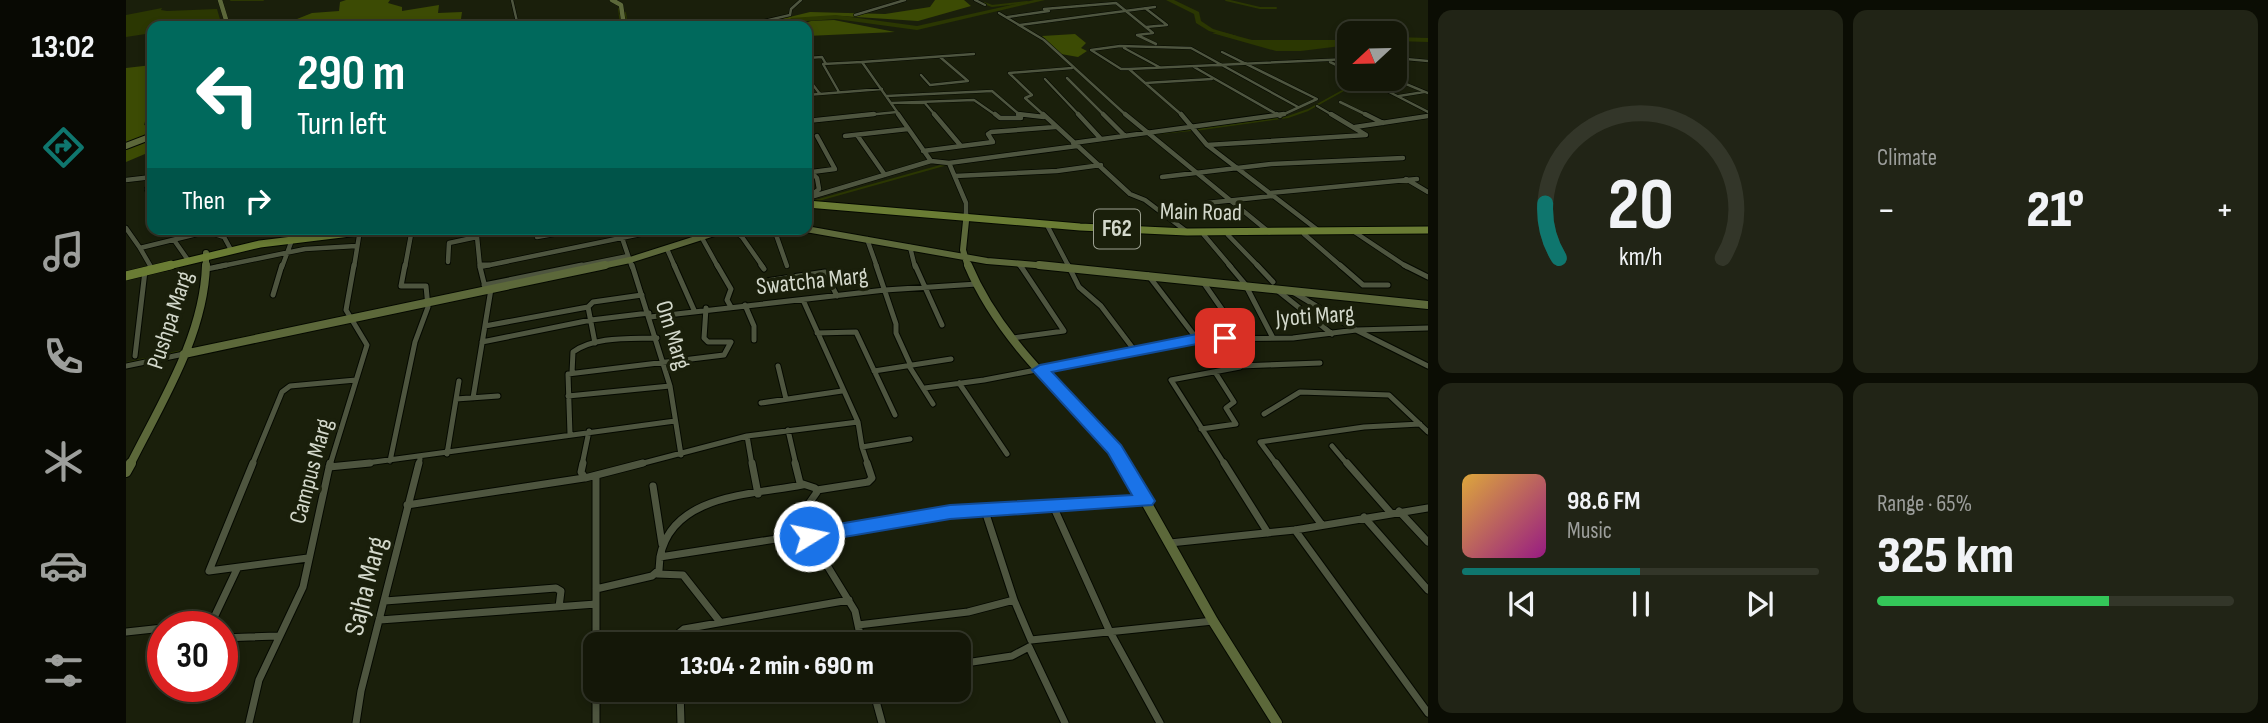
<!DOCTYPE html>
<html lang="en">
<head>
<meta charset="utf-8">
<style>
	:root { --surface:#141708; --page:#212416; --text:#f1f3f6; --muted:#9d9f9c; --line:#333629; --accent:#0f766e }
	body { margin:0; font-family:"Sofia Sans Condensed",sans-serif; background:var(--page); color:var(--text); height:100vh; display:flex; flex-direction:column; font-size:26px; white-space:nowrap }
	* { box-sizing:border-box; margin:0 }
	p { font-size:23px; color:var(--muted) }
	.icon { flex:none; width:38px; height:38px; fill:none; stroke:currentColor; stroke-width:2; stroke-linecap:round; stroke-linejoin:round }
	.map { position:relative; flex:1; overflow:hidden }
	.panel { display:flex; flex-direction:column; gap:10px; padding:10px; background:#0b0d04; width:840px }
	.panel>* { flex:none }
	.hud { position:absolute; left:21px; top:21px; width:665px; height:214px; border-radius:14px; box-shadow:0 4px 10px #0003,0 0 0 2px var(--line); background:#00695c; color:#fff; overflow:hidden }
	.needle { width:46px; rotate:248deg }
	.fabs { position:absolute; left:1211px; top:21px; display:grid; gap:14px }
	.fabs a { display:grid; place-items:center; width:70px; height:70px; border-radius:14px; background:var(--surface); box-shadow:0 4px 10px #0003,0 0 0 2px var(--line); font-size:35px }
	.speed { position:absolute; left:21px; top:611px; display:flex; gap:14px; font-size:35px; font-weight:700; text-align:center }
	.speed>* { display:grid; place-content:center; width:91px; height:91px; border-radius:50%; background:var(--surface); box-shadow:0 4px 10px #0003,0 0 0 2px var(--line); line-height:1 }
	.speed .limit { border:10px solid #d22; background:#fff; color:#111 }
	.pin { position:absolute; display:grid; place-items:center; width:60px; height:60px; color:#fff; margin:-30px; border-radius:14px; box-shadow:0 4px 10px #0006 }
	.me { position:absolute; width:77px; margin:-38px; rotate:80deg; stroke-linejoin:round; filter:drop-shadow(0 0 5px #0008) }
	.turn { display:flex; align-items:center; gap:24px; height:147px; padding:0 35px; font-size:32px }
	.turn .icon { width:91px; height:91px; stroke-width:2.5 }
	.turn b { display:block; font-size:49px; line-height:60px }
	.then { display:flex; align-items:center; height:66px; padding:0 35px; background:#0003; gap:14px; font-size:26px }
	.big { font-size:52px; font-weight:800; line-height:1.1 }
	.panel .card { flex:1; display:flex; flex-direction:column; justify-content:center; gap:10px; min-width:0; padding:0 24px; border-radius:14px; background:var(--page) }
	.panel .dial { align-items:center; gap:0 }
	.dial svg { height:182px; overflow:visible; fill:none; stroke:var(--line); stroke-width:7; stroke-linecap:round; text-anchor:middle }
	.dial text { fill:var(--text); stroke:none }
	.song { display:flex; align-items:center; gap:21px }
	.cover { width:84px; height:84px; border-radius:10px; background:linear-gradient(135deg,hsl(40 70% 55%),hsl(310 70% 35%)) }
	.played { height:7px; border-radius:4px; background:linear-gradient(90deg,var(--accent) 50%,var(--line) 50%) }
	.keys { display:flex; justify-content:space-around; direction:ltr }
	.heat { display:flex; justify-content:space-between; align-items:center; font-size:38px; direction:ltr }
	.charge { height:10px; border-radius:5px; background:linear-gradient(90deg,#34c759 65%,var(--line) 0) }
	.panel .tiles { flex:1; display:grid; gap:10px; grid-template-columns:repeat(2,1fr) }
	.trip { position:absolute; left:457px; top:632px; width:388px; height:70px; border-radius:14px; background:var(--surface); box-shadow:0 4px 10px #0003,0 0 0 2px var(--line); font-weight:800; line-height:70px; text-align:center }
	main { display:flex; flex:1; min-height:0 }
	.dock { display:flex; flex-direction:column; width:126px; justify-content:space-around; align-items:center; background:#080903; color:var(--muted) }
	.dock .icon { width:49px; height:49px }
	.dock .on { color:var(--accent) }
	.dock b { font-size:32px; color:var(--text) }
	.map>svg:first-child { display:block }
	.green { fill:#3c4b04 }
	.water { fill:#2b3702 }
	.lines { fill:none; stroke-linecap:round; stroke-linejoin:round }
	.stream { stroke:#2b3702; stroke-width:2 }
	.river { fill:#2b3702; fill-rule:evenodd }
	.street-far3-casing { stroke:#050900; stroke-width:3.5 }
	.street-far2-casing { stroke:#050900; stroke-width:6 }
	.street-far1-casing { stroke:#050900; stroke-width:7 }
	.street-casing { stroke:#050900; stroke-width:9 }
	.secondary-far3-casing { stroke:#050900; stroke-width:5 }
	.secondary-far2-casing { stroke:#050900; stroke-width:8 }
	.secondary-far1-casing { stroke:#050900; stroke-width:10 }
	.secondary-casing { stroke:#050900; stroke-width:12 }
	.primary-far1-casing { stroke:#050900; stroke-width:9 }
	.primary-casing { stroke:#050900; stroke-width:10 }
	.street-far3 { stroke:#4e553f; stroke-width:2.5 }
	.street-far2 { stroke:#4e553f; stroke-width:4.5 }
	.street-far1 { stroke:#4e553f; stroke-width:5 }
	.street { stroke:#4e553f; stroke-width:7 }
	.secondary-far3 { stroke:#5c683a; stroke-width:4.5 }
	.secondary-far2 { stroke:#5c683a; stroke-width:6 }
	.secondary-far1 { stroke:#5c683a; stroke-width:8 }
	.secondary { stroke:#5c683a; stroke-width:10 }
	.primary-far1 { stroke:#6a7c34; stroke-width:7 }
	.primary { stroke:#6a7c34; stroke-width:9 }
	.route { fill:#1a73e8; stroke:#114b97; stroke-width:2 }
	.labels { text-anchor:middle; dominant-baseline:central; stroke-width:7; stroke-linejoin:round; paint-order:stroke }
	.shield { fill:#1a1f0b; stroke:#9ca091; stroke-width:2 }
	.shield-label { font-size:23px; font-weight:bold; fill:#d3d8cb }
	.street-label { font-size:24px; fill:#d3d8cb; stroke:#1a1f0b }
	.near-street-label { font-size:28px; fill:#d3d8cb; stroke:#1a1f0b }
</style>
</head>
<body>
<main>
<nav class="dock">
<b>13:02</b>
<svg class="icon on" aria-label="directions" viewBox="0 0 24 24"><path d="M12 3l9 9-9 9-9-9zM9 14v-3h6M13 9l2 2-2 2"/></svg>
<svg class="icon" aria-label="music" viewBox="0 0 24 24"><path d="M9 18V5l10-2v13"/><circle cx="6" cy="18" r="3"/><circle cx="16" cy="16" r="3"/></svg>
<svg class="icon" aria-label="phone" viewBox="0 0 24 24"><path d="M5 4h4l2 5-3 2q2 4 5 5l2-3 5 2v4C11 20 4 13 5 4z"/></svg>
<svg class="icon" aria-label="climate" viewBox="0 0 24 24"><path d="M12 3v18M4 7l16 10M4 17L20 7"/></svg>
<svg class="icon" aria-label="car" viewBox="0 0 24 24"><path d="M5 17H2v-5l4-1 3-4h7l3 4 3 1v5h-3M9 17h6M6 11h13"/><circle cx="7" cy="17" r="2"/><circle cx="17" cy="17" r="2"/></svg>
<svg class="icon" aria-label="filters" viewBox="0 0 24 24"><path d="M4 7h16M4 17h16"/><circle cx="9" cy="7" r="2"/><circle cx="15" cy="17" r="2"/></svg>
</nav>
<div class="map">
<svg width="1302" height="723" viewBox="0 0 1302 723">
	<rect width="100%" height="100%" fill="#1a1f0b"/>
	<path class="green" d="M220,0H264L262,3L276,7V11L313,5L312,13L336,12L335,19H341L340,26H291V22L169,26L171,19L186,13L213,11L214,2Z
		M809,0H838L845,6L792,21L715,16L657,21L653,26H627L684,12L759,14L804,7Z
		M708,20L769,32L681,36V26H671L685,21Z
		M949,34L960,43L955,48L961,51L952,57L935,54L916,36Z
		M26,65V108H23L18,125L26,126V151L0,162V68Z"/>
	<path class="water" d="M36,8L35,10L41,11L91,9L96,26L32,25L26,26V33L0,37V15Z
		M1096,32L1126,40H1223V45L1175,51H1150L1086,33Z"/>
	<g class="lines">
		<path class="stream" d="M105,0H137
			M1100,0L1134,8H1150
			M858,3L866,6L901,2
			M493,9L495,25
			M499,13L501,26
			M1069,130L1162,117L1182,110L1236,80
			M1026,134L1065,130
			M689,201L818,165
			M88,344L151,330
			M0,363L56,351"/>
		<path class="river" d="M908,0H919L791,30L710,19L667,22L664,26H658L665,18L710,15L791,26Z
			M1040,0H1048L1073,12L1075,21L1087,29L1111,36L1108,38L1083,31L1070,23L1068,14Z
			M1269,37L1302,38V42L1269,41Z"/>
		<defs>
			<path id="street-far3" d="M386,0L392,26
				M849,0L859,5
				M1019,8L1041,25L1020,27
				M873,13L918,40L1001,116
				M729,15L779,0
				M882,17L923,11L918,9L990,3L1027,33L1011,35L1030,44
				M894,25L1029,7
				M616,26L664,15L665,9L675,0
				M998,48L1035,68
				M1096,52L1191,99L1154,116
				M681,58L696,57L700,64
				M1269,58L1302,61
				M736,62L848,54
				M1204,62L1223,71
				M1068,67L1154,116
				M1003,69L1223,59
				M795,75L804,85
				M681,77L694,94
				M941,78L979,116
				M919,79L954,116
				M1238,79L1302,112
				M1268,79L1302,93
				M1019,83L1086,79
				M804,85L842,81L814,57
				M713,92L697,64L736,62L774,116
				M681,95L756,89
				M760,96L866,91L895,116
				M1273,96L1298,92
				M798,102L810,116
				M1214,102L1243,116
				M765,103L848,100L871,116
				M1191,106L1208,116
				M731,116L771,112
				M919,116L899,98L906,95L883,73L946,68
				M1057,116L1003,69H995L965,50L994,46L1065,48L1172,107"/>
			<path id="street-far2" d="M772,114L805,161
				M808,114L835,146
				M869,114L874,118H895
				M892,114L918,117
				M917,114L1004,194L1019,200L1060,231
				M952,114L975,139
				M977,114L999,136
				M999,114L1143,232
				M1055,114L1081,145L1193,231
				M1151,114L1154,116
				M1239,114L1257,123
				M681,121L748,114
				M1229,127L1302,116
				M731,135L759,175
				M719,136L782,129
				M947,143L1158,114
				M1081,145L1240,135L1205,114
				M797,151L867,142L862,134L865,132L929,127
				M823,163L840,203V219
				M681,168L691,178L693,189L681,199
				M686,172L709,169L691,136
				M829,176L931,171L975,165
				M1036,177L1145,164L1277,158
				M1280,179L1302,192
				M0,180L26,177
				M26,182L21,189L26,204
				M1143,193L1291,179
				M688,196L805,161L823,163L951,146
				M1081,203L1147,196
				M922,227L943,267
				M0,228L14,248
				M73,229L98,237L104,248
				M493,229L506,267
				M606,229L616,237L637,267
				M648,229L661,266
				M1230,233L1281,267
				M1178,234L1216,267
				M1078,235L1105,267
				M1102,235L1133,267
				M411,237L456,229
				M576,238L592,267
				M741,239L751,267
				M48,240L62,260
				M784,247L789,267
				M541,249L549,267
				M322,262L323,243L351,237
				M893,264L895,267
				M25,267L14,248L79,232
				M91,267L179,249L230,246
				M156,267L170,229
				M228,267L234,230
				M279,267L286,229
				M354,267L351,237L355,229
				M354,267L539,229
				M448,267L502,256"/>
			<path id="street-far1" d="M354,265H363
				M506,265L544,386L555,455
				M548,265L568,310
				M591,265L605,289L601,300L605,307
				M635,265L638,269
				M750,265L770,324V333L785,366
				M789,265L816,325
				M942,265L953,287L975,306L1009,351
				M1103,265L1119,284L1147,338
				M1131,265L1147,282
				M1214,265L1237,285H1262
				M1278,265L1302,277
				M354,267L359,287
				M81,269L100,265
				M1022,275L1071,339
				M640,281L699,272L711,296
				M1077,282L1116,338
				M358,285L456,265
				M1151,290L1206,334
				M1167,292L1230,330L1302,366
				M147,295L156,265
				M677,300L732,422L736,447L784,439
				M619,305L628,326V340
				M462,307L467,302L516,295
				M524,317L759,290L851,284
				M359,326L462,307L469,343
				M691,333L730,332L769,415
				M887,338L938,331L894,265
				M356,342L465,320L523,313
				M9,356L19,271
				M0,366L58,354
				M652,366L660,399
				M783,366L807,404
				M1114,366L1194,363
				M748,371L825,359
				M446,373L447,352C469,336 504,339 531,338
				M833,383L881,454
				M799,388L858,380L1071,339L1167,338L1230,330L1302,328
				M442,396L544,386
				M347,398L365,289
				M330,399L372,396
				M635,403L716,391
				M1138,414L1174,392L1263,395L1302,432
				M1075,429L1110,424L1100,408L1108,402L1089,372
				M662,430L670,465
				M444,434L442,374L598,355L605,342H582L578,338L580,308
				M621,436L626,465
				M1206,446L1222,465
				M736,447L742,465
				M321,454L333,381
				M264,461L289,342L302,307L300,286H275L279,265
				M126,465L156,392L164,386L230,380
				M204,465L241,345L220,310L228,265
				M226,465L549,421
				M293,465L294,459
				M456,465L463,431
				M510,465L621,436L732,422
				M1099,465L1045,380L1114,367L1099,338
				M1151,465L1134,442L1238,427L1294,424"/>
			<path id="street" d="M127,463L83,571L182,558
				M457,463L455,472L459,478L517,463
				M626,463L632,494
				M669,463L674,483L689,488L691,492L677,512L683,536L729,611L736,644
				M1098,463L1142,533
				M1150,463L1196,525
				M1221,463L1264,512
				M203,467L244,463
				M470,477V644
				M527,486L536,544
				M691,490L742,482L746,478L741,463
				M281,505L458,478
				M928,508L983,630L1034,723
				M859,511L888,600L905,640
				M1273,511L1302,542
				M1238,517L1302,590
				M1169,530L1302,713
				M1044,543L1169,530L1302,508
				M534,557C546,494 625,495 676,485
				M531,574L557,575L594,622
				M470,589L526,576L533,570L534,557L824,512L1017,501
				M259,601L430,588L435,591L433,607
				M254,620L470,604
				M732,625L842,612L888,600
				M46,626L86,622
				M84,626L111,569
				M0,632L37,628
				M96,638L152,636
				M905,640L1087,621
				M553,644V633L558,629L723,600
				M903,647L939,723
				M833,664L886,656L903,647
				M470,690V723
				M554,690L555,723
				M747,690L756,723
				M123,723L133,680L177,587L204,463
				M230,723L235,691L293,463"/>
			<path id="secondary-far3" d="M94,0L102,26
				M486,0L495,5L498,26"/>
			<path id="secondary-far2" d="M0,146L26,136
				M840,221L837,250L842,267
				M680,229L861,261L934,267
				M80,267V253
				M471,267L504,260L601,229"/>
			<path id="secondary-far1" d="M842,265C873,339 935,393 989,450L999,465
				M913,265L1302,305
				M58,354L479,265
				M4,465C35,403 78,336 80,265"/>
			<path id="secondary" d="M998,463L1087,621L1151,723
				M0,472L5,463"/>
			<path id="primary-far1" d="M681,204L954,227L1061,232L1302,230
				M38,267L134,244L257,229"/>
			<path id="primary" d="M0,276L45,265"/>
		</defs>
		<use href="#street-far3" class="street-far3-casing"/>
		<use href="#street-far2" class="street-far2-casing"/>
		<use href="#street-far1" class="street-far1-casing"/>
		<use href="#street" class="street-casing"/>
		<use href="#secondary-far3" class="secondary-far3-casing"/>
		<use href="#secondary-far2" class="secondary-far2-casing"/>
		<use href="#secondary-far1" class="secondary-far1-casing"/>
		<use href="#secondary" class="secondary-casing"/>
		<use href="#primary-far1" class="primary-far1-casing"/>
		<use href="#primary" class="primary-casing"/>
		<use href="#street-far3" class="street-far3"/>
		<use href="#street-far2" class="street-far2"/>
		<use href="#street-far1" class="street-far1"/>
		<use href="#street" class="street"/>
		<use href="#secondary-far3" class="secondary-far3"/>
		<use href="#secondary-far2" class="secondary-far2"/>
		<use href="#secondary-far1" class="secondary-far1"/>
		<use href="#secondary" class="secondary"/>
		<use href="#primary-far1" class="primary-far1"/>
		<use href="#primary" class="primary"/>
	</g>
	<path class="route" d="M1071,334H1099L1107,338L1099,343L1071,344L926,372L995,445L1029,501L1026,505L824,519L683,543L674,536L683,529L824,505L1006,495L982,453L906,370L914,365Z"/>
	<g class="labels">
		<rect class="shield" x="968" y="209.5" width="46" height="39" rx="5"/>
		<g class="shield-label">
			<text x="991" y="229">F62</text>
		</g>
		<g class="street-label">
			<text transform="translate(1075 212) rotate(1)">Main Road</text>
			<text transform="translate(686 281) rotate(-6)">Swatcha Marg</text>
			<text transform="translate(1189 316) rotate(-4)">Jyoti Marg</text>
			<text transform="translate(44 320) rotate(-72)">Pushpa Marg</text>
			<text transform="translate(547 335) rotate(73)">Om Marg</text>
			<text transform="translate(185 471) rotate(-75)">Campus Marg</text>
		</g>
		<g class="near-street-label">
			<text transform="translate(240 586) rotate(-76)">Sajha Marg</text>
		</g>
	</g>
</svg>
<div class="fabs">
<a><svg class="needle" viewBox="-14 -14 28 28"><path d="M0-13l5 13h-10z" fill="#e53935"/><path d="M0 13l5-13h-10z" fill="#9d9f9c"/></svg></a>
</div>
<div class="speed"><div class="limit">30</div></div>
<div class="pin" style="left:1099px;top:338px;background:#d93025"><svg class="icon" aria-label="arrive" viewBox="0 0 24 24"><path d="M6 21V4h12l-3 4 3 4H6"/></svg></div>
<svg class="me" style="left:683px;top:536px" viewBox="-20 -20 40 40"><circle r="17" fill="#1a73e8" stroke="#fff" stroke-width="3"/><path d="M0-11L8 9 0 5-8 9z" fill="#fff"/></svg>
<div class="trip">13:04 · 2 min · 690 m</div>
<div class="hud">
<div class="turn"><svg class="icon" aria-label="left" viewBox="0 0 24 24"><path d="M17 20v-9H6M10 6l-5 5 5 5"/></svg><div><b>290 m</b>Turn left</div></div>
<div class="then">Then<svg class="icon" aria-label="right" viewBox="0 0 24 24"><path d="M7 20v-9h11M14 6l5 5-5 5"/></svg></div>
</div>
</div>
<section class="panel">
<div class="tiles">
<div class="card dial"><svg viewBox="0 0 100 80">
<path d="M14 69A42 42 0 1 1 86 69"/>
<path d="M14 69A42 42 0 0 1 8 45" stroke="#0f766e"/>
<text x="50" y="56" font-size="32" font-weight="700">20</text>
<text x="50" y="72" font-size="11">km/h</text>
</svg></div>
<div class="card"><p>Climate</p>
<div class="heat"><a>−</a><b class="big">21°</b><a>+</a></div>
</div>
<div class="card">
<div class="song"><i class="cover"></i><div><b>98.6 FM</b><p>Music</p></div></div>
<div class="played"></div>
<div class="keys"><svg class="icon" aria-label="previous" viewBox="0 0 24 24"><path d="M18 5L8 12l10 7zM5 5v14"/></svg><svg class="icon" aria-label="pause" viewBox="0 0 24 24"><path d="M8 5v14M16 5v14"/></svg><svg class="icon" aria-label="next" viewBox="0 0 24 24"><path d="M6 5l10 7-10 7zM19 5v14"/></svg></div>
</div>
<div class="card"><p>Range · 65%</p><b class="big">325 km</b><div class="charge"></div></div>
</div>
</section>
</main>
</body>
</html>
